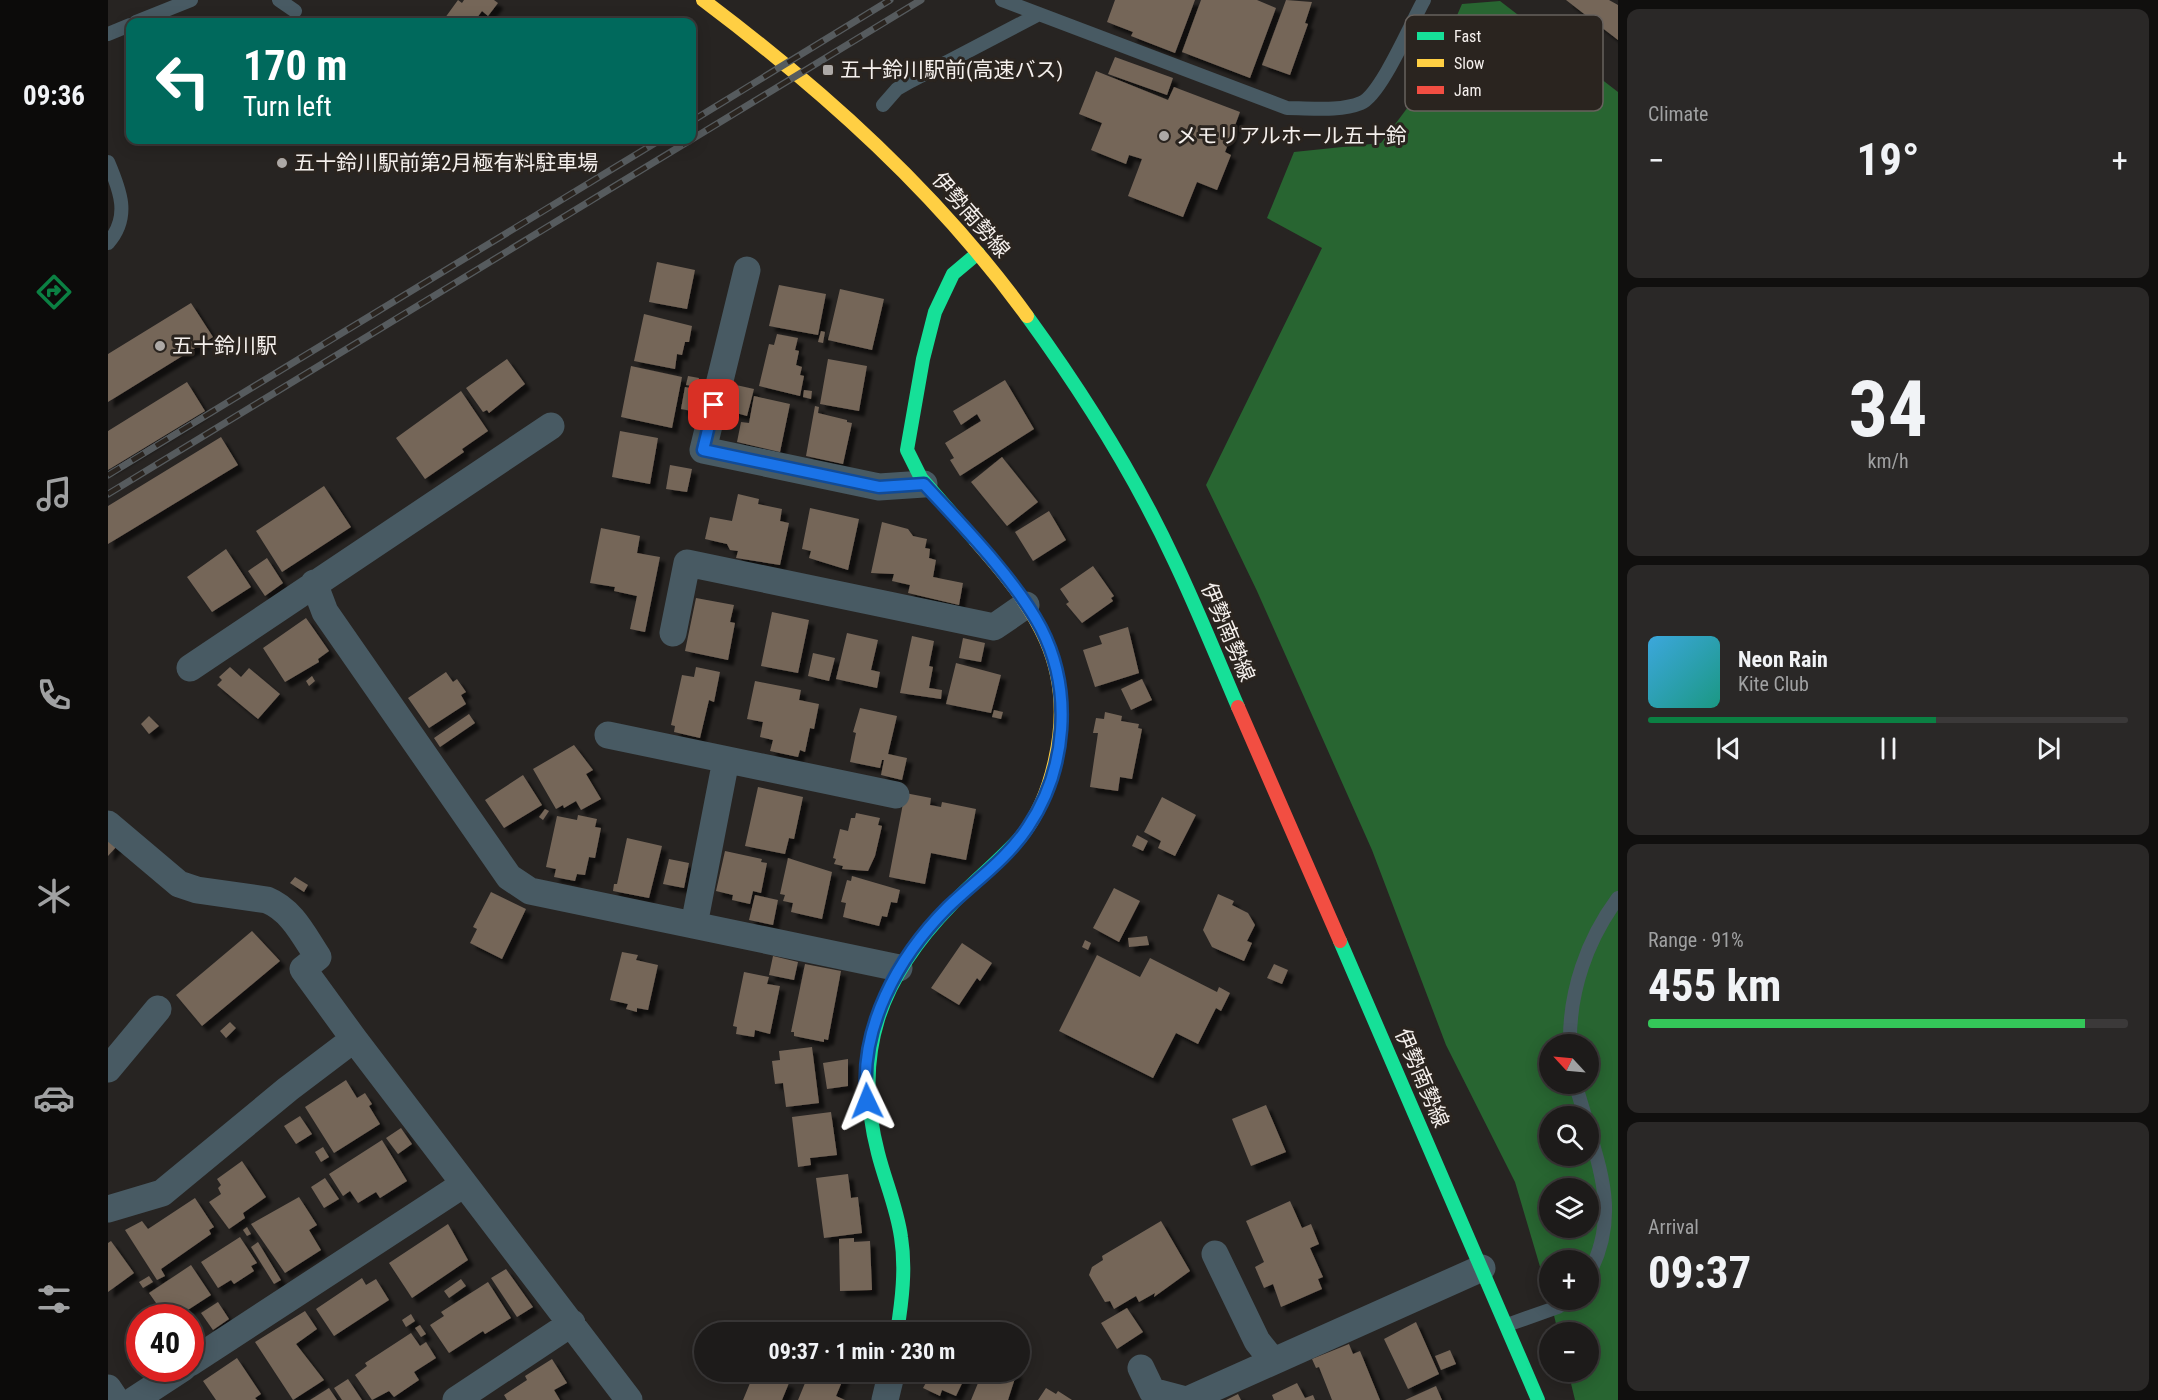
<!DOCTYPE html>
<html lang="en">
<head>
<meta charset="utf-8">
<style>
	:root { --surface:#1d1b1a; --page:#2a2827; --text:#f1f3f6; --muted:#a0a1a2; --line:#3b3939; --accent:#0b8043 }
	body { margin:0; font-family:"Roboto Condensed","Noto Sans JP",sans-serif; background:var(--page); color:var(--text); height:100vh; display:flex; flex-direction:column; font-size:22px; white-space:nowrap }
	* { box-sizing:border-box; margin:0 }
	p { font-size:20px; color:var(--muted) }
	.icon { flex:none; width:33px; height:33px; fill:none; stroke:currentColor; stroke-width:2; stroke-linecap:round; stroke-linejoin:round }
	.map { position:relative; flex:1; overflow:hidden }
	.drawer { display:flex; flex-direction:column; gap:9px; padding:9px; background:#100f0e; width:540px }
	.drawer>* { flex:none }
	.banner { position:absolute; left:18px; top:18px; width:570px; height:126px; border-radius:12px; box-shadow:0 3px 15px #0003,0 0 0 2px var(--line); background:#00695c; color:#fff; overflow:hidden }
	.needle { width:39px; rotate:296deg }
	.tools { position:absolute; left:1431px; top:1034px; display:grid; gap:12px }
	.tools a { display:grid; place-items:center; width:60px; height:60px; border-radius:50%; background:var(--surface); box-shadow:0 3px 15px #0003,0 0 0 2px var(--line); font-size:30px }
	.speed { position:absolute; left:18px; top:1304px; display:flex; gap:12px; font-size:30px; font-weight:700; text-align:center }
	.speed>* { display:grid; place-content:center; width:78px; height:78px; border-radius:50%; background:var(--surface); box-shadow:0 3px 15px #0003,0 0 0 2px var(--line); line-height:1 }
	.speed .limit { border:9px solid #d22; background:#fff; color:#111 }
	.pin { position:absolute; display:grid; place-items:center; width:51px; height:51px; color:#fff; margin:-26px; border-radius:12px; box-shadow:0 3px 9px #0006 }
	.me { position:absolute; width:66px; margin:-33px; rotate:358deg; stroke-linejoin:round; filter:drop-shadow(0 0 4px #0008) }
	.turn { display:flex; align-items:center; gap:21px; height:126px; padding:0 18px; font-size:27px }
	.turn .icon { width:78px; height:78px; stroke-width:2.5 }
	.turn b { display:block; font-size:42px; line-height:51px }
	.big { font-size:45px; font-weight:700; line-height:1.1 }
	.drawer .tile { flex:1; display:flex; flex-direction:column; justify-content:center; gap:9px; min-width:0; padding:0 21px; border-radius:12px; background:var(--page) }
	.drawer .dial { align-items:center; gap:0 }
	.dial b { font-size:78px; line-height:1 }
	.song { display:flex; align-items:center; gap:18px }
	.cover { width:72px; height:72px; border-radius:9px; background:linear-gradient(135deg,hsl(200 70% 55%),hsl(170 70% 35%)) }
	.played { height:6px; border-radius:3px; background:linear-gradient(90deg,var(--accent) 60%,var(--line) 60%) }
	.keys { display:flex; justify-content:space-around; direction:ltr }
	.heat { display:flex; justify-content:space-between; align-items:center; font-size:33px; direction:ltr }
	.charge { height:9px; border-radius:4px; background:linear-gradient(90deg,#34c759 91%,var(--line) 0) }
	.trip { position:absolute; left:586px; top:1322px; width:336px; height:60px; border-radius:30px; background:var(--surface); box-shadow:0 3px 15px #0003,0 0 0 2px var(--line); font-weight:700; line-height:60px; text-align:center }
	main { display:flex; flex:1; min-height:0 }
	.tab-bar { display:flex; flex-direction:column; width:108px; justify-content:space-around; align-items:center; background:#0c0b0a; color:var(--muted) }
	.tab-bar .icon { width:42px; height:42px }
	.tab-bar .on { color:var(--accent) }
	.tab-bar b { font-size:27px; color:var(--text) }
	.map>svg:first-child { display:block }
	.forest { fill:#286531; fill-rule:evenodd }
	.building { fill:#756659; filter:url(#shadow) }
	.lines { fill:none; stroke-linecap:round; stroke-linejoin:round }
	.lane { stroke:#485a63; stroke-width:14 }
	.street { stroke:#485a63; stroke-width:27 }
	.fast { stroke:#16e098; stroke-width:14 }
	.slow { stroke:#ffcf43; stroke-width:14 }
	.jam { stroke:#f24e42; stroke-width:14 }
	.rail-casing { stroke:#565b5e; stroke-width:7 }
	.rail { stroke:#2a241f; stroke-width:4.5; stroke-dasharray:14; stroke-linecap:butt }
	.route-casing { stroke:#114b97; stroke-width:15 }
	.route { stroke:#1a73e8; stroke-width:10 }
	.poi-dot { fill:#ada9a6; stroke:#2a241f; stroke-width:2 }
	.labels { text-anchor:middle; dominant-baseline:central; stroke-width:6; stroke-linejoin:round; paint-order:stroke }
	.poi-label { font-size:21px; fill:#f5f0ed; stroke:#2a241f; text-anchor:start }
	.street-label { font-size:21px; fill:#f5f0ed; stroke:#2a241f }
	.key { fill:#2a241f; stroke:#67615d; stroke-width:1.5 }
	.key-label { font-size:16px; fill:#f5f0ed }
</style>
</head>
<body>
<main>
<nav class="tab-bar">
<b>09:36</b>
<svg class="icon on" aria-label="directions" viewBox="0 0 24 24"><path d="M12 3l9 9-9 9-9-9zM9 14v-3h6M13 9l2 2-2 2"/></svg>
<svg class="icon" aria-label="music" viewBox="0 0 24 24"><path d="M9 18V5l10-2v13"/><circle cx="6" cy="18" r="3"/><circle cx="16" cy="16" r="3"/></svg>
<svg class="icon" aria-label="phone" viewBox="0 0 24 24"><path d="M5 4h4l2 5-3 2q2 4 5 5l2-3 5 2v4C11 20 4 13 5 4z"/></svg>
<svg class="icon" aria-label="climate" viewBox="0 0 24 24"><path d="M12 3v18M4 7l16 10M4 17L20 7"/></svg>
<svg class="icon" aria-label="car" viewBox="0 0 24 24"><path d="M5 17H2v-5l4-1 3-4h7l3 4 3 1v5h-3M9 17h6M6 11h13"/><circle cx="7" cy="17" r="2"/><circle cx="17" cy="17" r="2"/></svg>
<svg class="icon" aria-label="filters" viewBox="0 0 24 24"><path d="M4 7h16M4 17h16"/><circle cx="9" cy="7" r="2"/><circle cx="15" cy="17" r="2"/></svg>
</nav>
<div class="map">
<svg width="1510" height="1400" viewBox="0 0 1510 1400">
	<defs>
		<filter id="shadow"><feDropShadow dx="5.5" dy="5.5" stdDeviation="1.5" flood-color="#0009"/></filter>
	</defs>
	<rect width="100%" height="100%" fill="#272422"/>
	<path class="forest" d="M1392,1L1510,92V1400H1467L1460,1371H1480V1332H1450L1442,1299H1480V1260H1442L1441,1297L1407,1182L1338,1045L1264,850L1149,591L1098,485L1214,248L1159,218L1186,152L1273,143L1321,79L1354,4ZM1442,1044H1480V1083H1442ZM1442,1116H1480V1155H1442ZM1442,1188H1480V1227H1442Z"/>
	<path class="building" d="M350,0L354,3L356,0H386L390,3L380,16L374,11L366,22H334Z
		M1007,0H1087L1067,53L1023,36L1025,32L999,22Z
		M1093,0H1149L1168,8L1142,78L1074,52Z
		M1178,0L1204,2L1197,23L1200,24L1182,75L1154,65Z
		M1458,0H1501L1510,5V40Z
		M1007,57L1065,78L1059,95L1000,74Z
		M988,71L1060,100L1066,87L1132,112L1117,152L1123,155L1109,190L1089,182L1075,217L1020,196L1034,159L1021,155L1018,164L983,150L994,123L971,114Z
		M549,262L587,270L579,309L541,302Z
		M671,285L718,294L710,335L661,326Z
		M732,289L776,299L764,350L720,340Z
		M83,303L105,337L0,402V354Z
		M536,314L584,326L581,342H577L574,355L569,354L567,369L526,361Z
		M713,331L717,332L715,343L710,342Z
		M669,334L690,338L687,350L691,351L688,365L694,367L692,375L696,376L692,396L651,386L661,344L666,345Z
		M399,359L417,384L381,413L379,410L375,412L358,388Z
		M720,359L759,366L751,411L712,404Z
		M523,366L574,377L564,428L513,417Z
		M580,376L591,378L589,387L578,385Z
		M897,380L926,429L852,476L842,460L846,458L837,443L873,421L869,414L853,425L845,411Z
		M79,382L97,411L0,470V431Z
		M628,385L646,389L639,416L621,411Z
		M577,387L593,390L589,412L573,409Z
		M696,390L704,391L703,399L695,397Z
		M353,391L380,431L354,449L356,452L317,479L288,438Z
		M646,396L682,404L672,452L629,442L633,422L641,423Z
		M707,406L711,407L710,413L739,420V422L744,423L735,464L698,456Z
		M512,431L550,438L542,484L504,477Z
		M113,437L130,465L0,544V506Z
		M894,457L930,502L899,526L863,482Z
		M562,465L584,469L579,492L558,489Z
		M216,486L243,527L174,572L148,531Z
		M630,494L651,499L650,504L674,509L672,521L681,523L672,565L628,558L630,551L622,550L619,544L597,539L602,517L624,521Z
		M702,508L751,519L740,570L701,558L703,551L694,549Z
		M941,511L958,540L925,561L907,532Z
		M774,522L800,529L805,536L819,539L817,548L822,549L821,558L828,560L825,577L855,583L851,605L800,593L802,585L784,581L786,574L763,573Z
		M493,528L532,536L529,553L552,557L537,632L522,629L529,596L506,591L507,587L482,583Z
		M118,549L143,587L104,612L79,577Z
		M159,558L175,583L157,596L140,571Z
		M985,566L1006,596L1003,598L1005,601L974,623L958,604L961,602L952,589Z
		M588,598L626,605L622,622L627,623L620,660L577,651Z
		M664,612L701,620L690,673L653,666Z
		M198,618L221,651L210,659L211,662L177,682L155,648Z
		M1020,627L1031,673L987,687L975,650L994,644L991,636Z
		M739,633L770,640L763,670L772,672L769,688L728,679Z
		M804,636L826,641L821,666L825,667L821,688L834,690L833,699L792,693Z
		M855,638L877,643L873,662L851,658Z
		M705,653L727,658L721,681L700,676Z
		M848,663L893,675L883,713L838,704Z
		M122,667L133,677L141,668L172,694L150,719L109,685L114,680L111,677Z
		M588,667L612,672L606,702L601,700L592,738L566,732L567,726L563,725L574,675L586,677Z
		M338,672L345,682L349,679L358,692L353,695L358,704L321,728L300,698Z
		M204,676L207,681L201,686L198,681Z
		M1034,679L1044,700L1023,710L1013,689Z
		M647,681L693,690L691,700L711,704L706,729L702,728L697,752L692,750L690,757L662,751L665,740L652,737L655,722L639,719Z
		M752,708L789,716L780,754L799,758L794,780L773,775L776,760H774L772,768L742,762L748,733L745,732Z
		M886,710L895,712L893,719L884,717Z
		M997,712L1014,716L1013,721L1031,724L1030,728L1034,729L1024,779L1012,777L1010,791L982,787L990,733H985L988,718L996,719Z
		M361,714L367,723L332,747L326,738Z
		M41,716L51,726L41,734L33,724Z
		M466,745L485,770L478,774L493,799L473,810L468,801L456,808L455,805L448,809L425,769Z
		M415,775L434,805L396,828L377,800Z
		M650,787L695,797L686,839L681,838L677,854L637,846Z
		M797,793L823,798L822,805L833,807L834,802L868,809L858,860L823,853L817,884L781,877Z
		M1054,797L1088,815L1067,856L1050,848L1053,841L1036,832Z
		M437,809L441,811L435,820L431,817Z
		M748,813L772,818L770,825L774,826L767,856L760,871L734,869L735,866L726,864L728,859L725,858L732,829L740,831L743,818H747Z
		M470,815L489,819L487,827L493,828L487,858L481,857L477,875L469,874L467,881L446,877L448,869L438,867L449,816L469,820Z
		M1029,835L1040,841L1035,851L1024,846Z
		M519,838L554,846L541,898L505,891L506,884H509Z
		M0,839L9,846L0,856Z
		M617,851L654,859L653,862L659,863L653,893L645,891L642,904L624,900L625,895L608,891Z
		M680,858L724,872L714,919L683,912L685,903L675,901L677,895L672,894Z
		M561,859L581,863L576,888L555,884Z
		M744,876L792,890L789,903L783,902L779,917L774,916L771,926L735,917L738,903L733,902L739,880L743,881Z
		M187,877L200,885L196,892L182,883Z
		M1006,888L1032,901L1011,942L985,928Z
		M383,892L418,909L394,959L362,943L369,929L365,927Z
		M1110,894L1126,901L1124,905L1140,913L1147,925L1139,941L1144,943L1136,961L1104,947L1095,930Z
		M647,895L670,900L665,925L641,920Z
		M144,931L172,961L94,1026L68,995Z
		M1039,936L1041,945L1021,947L1020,938Z
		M977,940L983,943L980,950L974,947Z
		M854,943L884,963L872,981L869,978L851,1005L823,988Z
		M514,952L530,955L528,960L550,965L540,1010L529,1008V1012L518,1009L520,1004L502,1000Z
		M989,955L1032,977L1042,958L1109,992L1111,987L1122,993L1113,1011L1108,1008L1090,1044L1068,1033L1045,1078L951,1031Z
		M665,956L690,962L686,980L661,975Z
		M697,964L733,971L720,1040L716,1039V1042L686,1036V1032H683Z
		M1166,964L1180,970L1174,984L1159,978Z
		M636,972L661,977L659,984L672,986L662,1034L647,1030L646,1037L628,1034L629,1027L625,1026Z
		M122,1022L128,1028L118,1038L112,1031Z
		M704,1047L711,1103L678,1107L675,1083L667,1084L664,1061L672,1060L671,1051Z
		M740,1059V1086L719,1089L715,1063Z
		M238,1080L249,1098L257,1093L264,1104L261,1106L272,1124L226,1153L197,1107Z
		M1158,1105L1178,1152L1143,1166L1124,1119Z
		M723,1112L729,1155L702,1158L703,1165L690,1167L684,1117Z
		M192,1116L204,1134L188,1144L176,1126Z
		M293,1128L304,1144L290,1154L278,1138Z
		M274,1140L299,1181L272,1198L268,1192L250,1203L242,1191L235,1196L221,1174Z
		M215,1147L221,1157L213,1162L207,1152Z
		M134,1161L158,1197L135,1213L137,1218L121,1229L101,1202L113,1194L110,1188L113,1185L109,1179Z
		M740,1174L743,1198L750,1197L754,1233L716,1238L708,1178Z
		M217,1178L231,1199L216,1208L203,1187Z
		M191,1197L209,1225L201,1230L213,1250L177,1273L143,1224Z
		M87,1198L106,1227L101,1230L103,1234L53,1269L57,1276L49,1280L17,1230L34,1221L40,1229Z
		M1182,1201L1194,1228L1203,1224L1211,1244L1202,1248L1215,1277L1210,1279L1214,1289L1173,1307L1165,1284L1156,1288L1147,1267L1156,1262L1138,1221Z
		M1053,1221L1082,1271L1046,1297L1047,1293L1031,1302L1028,1296L1006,1309L1002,1301L997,1302L981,1275L984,1267L995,1260L994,1256Z
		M340,1224L360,1260L304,1298L281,1263Z
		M139,1227L143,1234L139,1236L135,1230Z
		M132,1237L149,1263L143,1266L146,1271L126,1284L123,1280L110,1288L93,1262Z
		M746,1238V1242L762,1241L764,1290L732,1291L731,1239Z
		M3,1241L26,1273L0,1292V1243Z
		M150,1242L173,1280L166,1284L143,1247Z
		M83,1265L103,1295L69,1317H58L41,1293Z
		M398,1269L425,1307L409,1317L383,1278Z
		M41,1276L45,1282L35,1288L31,1282Z
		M254,1278L258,1285L268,1279L281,1300L226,1336L208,1309Z
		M353,1279L358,1286L341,1298L336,1291Z
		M380,1282L403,1318L377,1334L375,1331L341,1353L322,1325L336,1316L333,1312Z
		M110,1302L121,1319L105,1330L93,1313Z
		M1019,1308L1035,1332L1009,1349L993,1323Z
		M197,1311L209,1329L188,1344L216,1380L185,1400L147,1342Z
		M303,1314L307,1321L298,1327L294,1320Z
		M1308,1322L1331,1374L1300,1389L1276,1339Z
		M312,1325L318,1334L313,1337L307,1328Z
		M303,1333L312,1346L318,1342L328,1358L306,1372L311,1380L286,1397L281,1391L264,1400L247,1375L259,1366L257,1363Z
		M1241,1344L1245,1354L1252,1351L1272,1400H1224L1211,1367L1208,1368L1204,1359Z
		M1342,1350L1348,1364L1333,1370L1327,1356Z
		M129,1358L153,1394L147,1398L149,1400H108L95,1381Z
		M444,1359L459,1383L446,1390L452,1400H399L396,1395L419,1380L417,1376Z
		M647,1371L681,1383L674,1400H635Z
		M702,1371H721L736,1377L728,1396L737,1400H690Z
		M813,1371H860L848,1396L834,1390L832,1396L815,1388L819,1381L811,1377Z
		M875,1371L909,1372L900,1400H863Z
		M240,1379L254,1400H234L226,1388Z
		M1189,1383L1197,1398L1205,1395L1207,1400H1166L1164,1395Z
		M1328,1386L1334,1400H1297Z
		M221,1388L229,1400H202Z
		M938,1388L948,1394L950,1391L964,1400H930Z
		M1130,1394L1133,1400H1118Z"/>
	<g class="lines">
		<path class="lane" d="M171,0L187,11
			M894,0L1179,108C1203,108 1231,112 1253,103C1273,95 1304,21 1316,0
			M28,22L83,0
			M0,34L22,25
			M775,105L789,89L803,81L931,14
			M0,162C12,190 23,217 0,243
			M1462,1044C1461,991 1479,940 1510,898
			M1467,1083L1477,1116
			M1480,1128C1497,1182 1508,1224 1480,1276
			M1399,1325L1450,1307L1462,1299"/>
		<path class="street" d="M639,270L595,450L771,487L816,484
			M206,583L217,612L401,877L422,891L791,968
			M565,633L579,563L886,627L918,605
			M82,668L443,426
			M500,735L788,795
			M0,824L71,884L89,890L159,900C184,910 196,936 210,957L195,969L246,1039L521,1400
			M586,925L618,760
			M0,1069L50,1009
			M0,1209L54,1193L180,1089L246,1039
			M1107,1254L1149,1341L1165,1361
			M82,1363L356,1184
			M1033,1368L1044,1391L1078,1400
			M0,1388L8,1400
			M26,1400L75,1368
			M348,1400L464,1323
			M777,1400L784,1371
			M1079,1400L1374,1268"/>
		<path class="fast" d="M919,316C975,393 1026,474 1066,560C1089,608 1109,658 1130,707
			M867,540L813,478L799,450L815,359L827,312L845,274L870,253
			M1232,941L1430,1400
			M789,1332C794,1301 798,1268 793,1237C789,1208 777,1181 770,1153C744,1053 772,978 843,905C865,882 890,862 912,838"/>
		<path class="slow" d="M595,0C716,91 830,193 919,316
			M867,540C927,608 969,665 947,760C941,788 930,816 912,838"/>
		<path class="jam" d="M1130,707L1232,941"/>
		<defs>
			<path id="rail" d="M584,121L782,0
				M0,475L552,140
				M0,494L813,0"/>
		</defs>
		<use href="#rail" class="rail-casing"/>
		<use href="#rail" class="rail"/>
	</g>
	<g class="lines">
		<defs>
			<path id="route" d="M606,405L595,450L771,487L816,484C854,525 907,579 933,628C965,690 959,769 920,827C900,858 866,882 840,907C790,957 750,1029 759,1101"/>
		</defs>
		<use href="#route" class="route-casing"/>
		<use href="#route" class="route"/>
	</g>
	<g class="poi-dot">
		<rect x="714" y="64" width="12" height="12" rx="3"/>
		<circle cx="1056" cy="136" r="6"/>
		<circle cx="174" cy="163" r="6"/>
		<circle cx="52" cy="346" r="6"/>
	</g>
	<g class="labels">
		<g class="poi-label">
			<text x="732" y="70">五十鈴川駅前(高速バス)</text>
			<text x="1068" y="136">メモリアルホール五十鈴</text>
			<text x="186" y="163">五十鈴川駅前第2月極有料駐車場</text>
			<text x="64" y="346">五十鈴川駅</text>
		</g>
		<g class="street-label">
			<text transform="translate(863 215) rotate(49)">伊勢南勢線</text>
			<text transform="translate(1120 632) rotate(67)">伊勢南勢線</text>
			<text transform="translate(1314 1078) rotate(67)">伊勢南勢線</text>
		</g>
	</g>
	<rect x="1297" y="15" width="198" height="96" rx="9" class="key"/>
	<rect x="1309" y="32" width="27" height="8" fill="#16e098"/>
	<rect x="1309" y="59" width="27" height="8" fill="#ffcf43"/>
	<rect x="1309" y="86" width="27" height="8" fill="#f24e42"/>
	<g class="key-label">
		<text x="1346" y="42">Fast</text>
		<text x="1346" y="69">Slow</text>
		<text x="1346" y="96">Jam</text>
	</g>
</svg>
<div class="tools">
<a><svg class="needle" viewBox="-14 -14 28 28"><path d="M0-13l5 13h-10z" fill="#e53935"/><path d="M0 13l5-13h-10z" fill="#a0a1a2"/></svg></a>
<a><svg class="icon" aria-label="search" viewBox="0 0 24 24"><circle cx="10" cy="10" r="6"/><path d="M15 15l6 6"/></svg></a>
<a><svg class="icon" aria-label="layers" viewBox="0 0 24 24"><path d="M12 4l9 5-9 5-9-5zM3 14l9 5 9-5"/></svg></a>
<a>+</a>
<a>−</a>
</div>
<div class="speed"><div class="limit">40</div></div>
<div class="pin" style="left:606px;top:405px;background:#d93025"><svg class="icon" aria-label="arrive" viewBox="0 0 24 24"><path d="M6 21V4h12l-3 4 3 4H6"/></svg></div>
<svg class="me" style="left:759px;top:1101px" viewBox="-20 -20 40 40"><path d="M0-17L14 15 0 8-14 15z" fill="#1a73e8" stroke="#fff" stroke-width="4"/></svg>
<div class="trip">09:37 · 1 min · 230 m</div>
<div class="banner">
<div class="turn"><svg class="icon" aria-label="left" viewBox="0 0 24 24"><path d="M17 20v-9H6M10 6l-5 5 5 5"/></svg><div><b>170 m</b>Turn left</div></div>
</div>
</div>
<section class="drawer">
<div class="tile"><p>Climate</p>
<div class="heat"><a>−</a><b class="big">19°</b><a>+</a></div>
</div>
<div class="tile dial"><b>34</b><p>km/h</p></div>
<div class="tile">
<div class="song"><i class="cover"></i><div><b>Neon Rain</b><p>Kite Club</p></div></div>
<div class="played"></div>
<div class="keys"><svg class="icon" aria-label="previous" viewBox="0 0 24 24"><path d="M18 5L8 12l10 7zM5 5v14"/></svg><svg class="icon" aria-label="pause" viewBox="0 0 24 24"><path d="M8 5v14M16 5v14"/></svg><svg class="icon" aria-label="next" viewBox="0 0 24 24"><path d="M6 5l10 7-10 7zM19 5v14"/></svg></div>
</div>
<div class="tile"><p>Range · 91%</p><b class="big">455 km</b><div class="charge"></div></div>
<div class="tile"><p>Arrival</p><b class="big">09:37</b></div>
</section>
</main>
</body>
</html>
